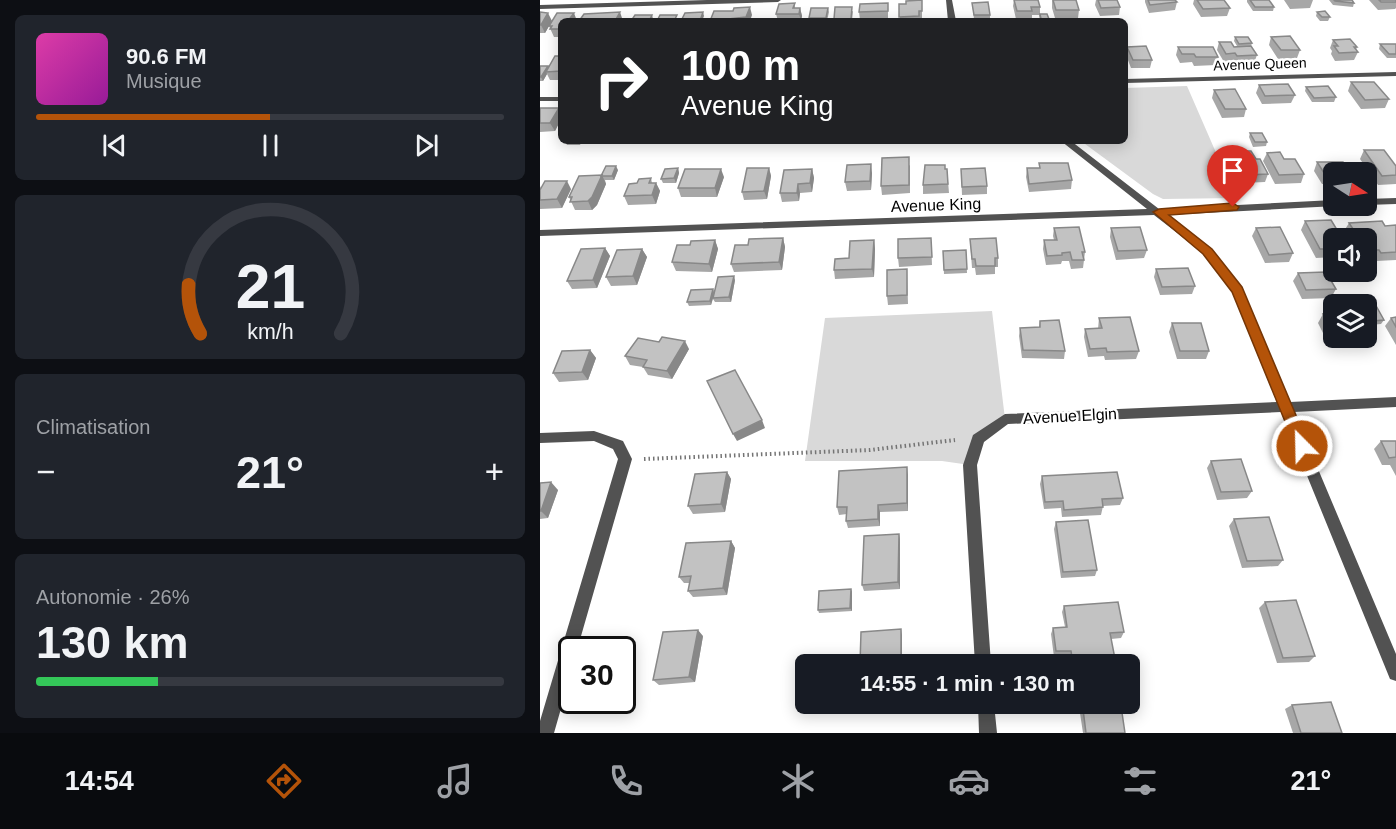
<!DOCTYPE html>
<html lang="fr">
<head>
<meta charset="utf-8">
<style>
	:root { --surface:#171b24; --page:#20242c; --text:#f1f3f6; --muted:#9ea1a6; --line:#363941; --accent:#b45309 }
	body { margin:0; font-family:Helvetica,sans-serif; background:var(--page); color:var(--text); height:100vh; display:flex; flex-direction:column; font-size:22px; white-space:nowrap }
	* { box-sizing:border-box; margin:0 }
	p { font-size:20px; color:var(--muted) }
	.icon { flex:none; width:33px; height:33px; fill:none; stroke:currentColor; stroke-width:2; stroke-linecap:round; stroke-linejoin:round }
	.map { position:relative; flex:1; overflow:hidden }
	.sheet { display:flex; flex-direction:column; gap:15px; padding:15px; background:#0d0f14; width:540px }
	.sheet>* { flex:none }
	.guide { position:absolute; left:18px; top:18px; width:570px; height:126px; border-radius:9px; box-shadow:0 3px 15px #0003; background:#202124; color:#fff; overflow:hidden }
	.needle { width:39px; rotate:102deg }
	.controls { position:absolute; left:783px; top:162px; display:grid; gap:12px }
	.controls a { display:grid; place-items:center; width:54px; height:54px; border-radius:9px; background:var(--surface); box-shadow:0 3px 15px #0003; font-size:30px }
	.speed { position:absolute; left:18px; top:636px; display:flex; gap:12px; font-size:30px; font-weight:700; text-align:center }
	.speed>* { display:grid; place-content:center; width:78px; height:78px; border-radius:50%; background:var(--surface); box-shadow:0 3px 15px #0003; line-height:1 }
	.speed .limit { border:3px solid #111; border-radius:9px; background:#fff; color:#111 }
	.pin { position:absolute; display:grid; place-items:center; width:51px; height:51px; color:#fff; margin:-62px -26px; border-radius:50% 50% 50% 0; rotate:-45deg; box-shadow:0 0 6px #0007 }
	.pin .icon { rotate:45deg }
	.me { position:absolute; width:66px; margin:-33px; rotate:337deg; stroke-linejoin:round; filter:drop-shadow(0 0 4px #0008) }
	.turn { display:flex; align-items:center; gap:21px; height:126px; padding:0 24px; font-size:27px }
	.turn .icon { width:78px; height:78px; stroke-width:2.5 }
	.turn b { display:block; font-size:42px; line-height:51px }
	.big { font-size:45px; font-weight:700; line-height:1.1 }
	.sheet .tile { flex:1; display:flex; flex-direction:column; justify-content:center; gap:9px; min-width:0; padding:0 21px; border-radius:9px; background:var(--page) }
	.sheet .dial { align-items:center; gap:0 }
	.dial svg { height:156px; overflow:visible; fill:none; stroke:var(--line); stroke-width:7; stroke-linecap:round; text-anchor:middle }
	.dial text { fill:var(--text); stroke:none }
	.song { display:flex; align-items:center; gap:18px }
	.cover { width:72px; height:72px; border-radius:9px; background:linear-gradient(135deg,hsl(320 70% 55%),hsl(300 70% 35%)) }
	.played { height:6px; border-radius:3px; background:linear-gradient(90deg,var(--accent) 50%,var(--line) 50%) }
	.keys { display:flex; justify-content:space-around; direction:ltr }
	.heat { display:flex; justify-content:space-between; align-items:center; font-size:33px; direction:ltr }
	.charge { height:9px; border-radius:4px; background:linear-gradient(90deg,#34c759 26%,var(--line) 0) }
	.trip { position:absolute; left:255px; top:654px; width:345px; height:60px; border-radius:9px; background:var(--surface); box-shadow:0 3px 15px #0003; font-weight:700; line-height:60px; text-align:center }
	.dock { display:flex; height:96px; justify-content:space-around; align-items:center; background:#090b0e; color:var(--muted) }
	.dock .icon { width:42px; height:42px }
	.dock .current { color:var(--accent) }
	.dock b { font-size:27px; color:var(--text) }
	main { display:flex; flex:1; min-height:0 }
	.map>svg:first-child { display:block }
	.green { fill:#d9d9d9 }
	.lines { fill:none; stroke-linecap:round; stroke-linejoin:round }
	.path { stroke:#747474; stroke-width:4; stroke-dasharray:1.5 3; stroke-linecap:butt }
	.minor { fill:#525252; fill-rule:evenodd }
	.wall { fill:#a7a7a7 }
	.shaded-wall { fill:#888 }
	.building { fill:#c2c2c2; stroke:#888; stroke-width:1.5 }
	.route { fill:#b45309; stroke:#753606; stroke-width:1.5 }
	.labels { text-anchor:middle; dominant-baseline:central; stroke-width:5; stroke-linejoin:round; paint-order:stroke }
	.far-street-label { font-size:14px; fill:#000; stroke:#fff }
	.street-label { font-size:16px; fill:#000; stroke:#fff }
</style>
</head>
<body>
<main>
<section class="sheet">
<div class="tile">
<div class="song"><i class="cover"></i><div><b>90.6 FM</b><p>Musique</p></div></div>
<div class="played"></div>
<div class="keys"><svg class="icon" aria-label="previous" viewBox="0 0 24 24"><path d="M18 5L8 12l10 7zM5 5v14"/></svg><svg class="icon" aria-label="pause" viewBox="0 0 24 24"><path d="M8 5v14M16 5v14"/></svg><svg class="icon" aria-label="next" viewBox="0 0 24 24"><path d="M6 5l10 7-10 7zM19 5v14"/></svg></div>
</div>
<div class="tile dial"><svg viewBox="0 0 100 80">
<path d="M14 69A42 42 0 1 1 86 69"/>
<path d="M14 69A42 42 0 0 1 8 44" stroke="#b45309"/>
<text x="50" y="56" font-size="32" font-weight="700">21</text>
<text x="50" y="72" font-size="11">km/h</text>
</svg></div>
<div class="tile"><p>Climatisation</p>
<div class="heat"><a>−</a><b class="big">21°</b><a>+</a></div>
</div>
<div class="tile"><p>Autonomie · 26%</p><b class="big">130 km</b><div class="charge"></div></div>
</section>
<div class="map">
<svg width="856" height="733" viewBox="0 0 856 733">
	<rect width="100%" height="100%" fill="#fff"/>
	<path class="green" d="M647,86L694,194L696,198L623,199L613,194L541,141H585V88Z
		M452,311L465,419L438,439L430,465L402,461H265L285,318Z"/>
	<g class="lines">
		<path class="path" d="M104,459L330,450L415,440"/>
		<path class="minor" d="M167,0H241L238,2L0,9V5Z
			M406,0H412L416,21H408Z
			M856,72V76L585,83V79Z
			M0,97H21V101H0Z
			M521,141H531L619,209L794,200V206H796L627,215L671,249L701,287L750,402L856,397V407L754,412L856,654V681L850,679L741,412L468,424L444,442L437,465L451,664H435L423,465L433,435L465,414L737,402L692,291L663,253L614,215L0,236V230L607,209Z
			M856,198V204L826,205V199Z
			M54,431L83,441L92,459L37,650H32V670L14,733H0V721L78,459L73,449L54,441L0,443V433Z
			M438,704H454L457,733H439Z"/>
	</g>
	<path class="wall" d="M382,0V19H379V21H360L359,4H366Z
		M474,0L500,7V14L509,19V21H500L499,15H492V19H476L473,6Z
		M512,0L539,10L538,18H515L512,8Z
		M556,0H577L580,7L579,15L560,16L555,5Z
		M605,0H635L637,2L635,10L609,13L605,2Z
		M654,0H684L690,8L687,16L661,17L653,4Z
		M707,0H729L734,7L733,11H713L707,2Z
		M744,0H773L770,8L750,9Z
		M789,0H812L814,3L813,7L793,5Z
		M829,0H856V8L855,9L838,10Z
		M255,3V8H260L262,16L261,21H238L236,14Z
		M348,3V19L320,20L319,12Z
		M432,3L450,15V19H434Z
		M288,8L289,12L287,21H269V18Z
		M313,11L312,21H294V19Z
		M0,12L12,21H37H21V37H14L9,26L5,33H0Z
		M777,12L790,17L788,21H780L776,16Z
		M695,37L712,43L711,46L717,55L714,63L694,64L693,62H684L677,50L679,42L694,47L697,46L694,41Z
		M731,37L760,50L757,58L738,59L729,45Z
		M793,40L817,47L816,50L818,52L814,60L795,61L791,54L792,51L790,48Z
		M840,44H856V58H847L839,49Z
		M587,47L612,60L610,68H591L586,55Z
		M638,47L678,57L676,65L654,66L652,62L640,63L636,55Z
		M21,56V80H10L7,74L3,81H0V66L8,67Z
		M811,82L849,99L845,108L821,109L808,91Z
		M719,85L755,95L751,103L722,104L716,93Z
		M766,87L796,97L794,102H772L765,91Z
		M674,90L706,109L704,117L682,118L672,98Z
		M0,108L21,112V119L15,131L0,132Z
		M710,133L727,142L726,146L713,147L709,137Z
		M25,141H42L40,145H27Z
		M824,150L856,166V184L838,185L820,159Z
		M697,151L716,159L728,174L725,182L702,183L694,160Z
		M727,153L744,159L764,174L761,183L735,184L723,161Z
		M777,162L794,172V184H782L774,171Z
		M499,163L532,180L531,189L489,192L486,177L487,168H499Z
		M370,165V193L342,195L341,186Z
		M138,168L139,173L136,183H123L121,179Z
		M229,168L231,176L227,199L204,200L202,192Z
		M272,169L274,178L272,192L260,193L259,201L242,202L240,193Z
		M405,169H407L409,193L383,194V185Z
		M421,169L447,186V194L422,195Z
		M78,170L74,180H65L66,184L57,205L52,210H35L29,197L62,175Z
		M332,173L331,190L307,191L305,182Z
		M184,177L177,197H141L138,188Z
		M111,178L112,183H116L120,191L116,204L88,205L84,196L97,183Z
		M0,186L1,188L31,189L22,208L0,209Z
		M765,221L794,238V257L776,258L761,230Z
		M809,223L845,226L856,225V260L836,261L834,258L826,259V238H809L804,231Z
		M514,228L545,252L543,268L531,269L529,261H522L521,264L506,265L503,249L504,240H514L513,236Z
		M571,228L607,250L604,258L576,260L570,237Z
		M716,228L753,253L749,262L725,263L712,236Z
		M243,238L245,247L242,270L194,272L191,264L208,245Z
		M391,238L392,265L359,267L358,258Z
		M430,239L458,258V267H455V274L436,275L435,268H432Z
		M175,240L178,249L172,272L136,271L132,262L150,245Z
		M334,240L335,249L334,277L295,279L294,270Z
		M65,248L70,256L57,288L32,289L27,281Z
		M102,249L107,257L97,285L71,286L66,277Z
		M426,250L427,273L404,274L403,251Z
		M367,269L368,304L348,305L347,296Z
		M616,269L655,286L652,294L620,295L614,277Z
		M758,273L796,289L791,298L762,299L753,281Z
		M195,280L191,302H175L173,299L171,305L149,306L147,302L173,289L174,292Z
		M826,304L844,320L841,324L829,325L826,320Z
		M783,314H794V338H821L816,346L790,347L778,323Z
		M856,317V345L845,326L851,318Z
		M559,318L599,351L596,359L565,360L564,356L548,357L544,337L545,329H558Z
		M500,321L525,351L524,359L482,358L479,336L480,328L499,327Z
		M632,323L669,351L666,359H637L629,332Z
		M149,349L132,379L108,375L103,367L90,365L85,356Z
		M50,350L56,358L48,380L19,382L13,373Z
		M841,441H856V476L850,465H842L834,449Z
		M671,461L712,491L707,498L677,500L667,468Z
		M187,472L191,479L185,512L153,514L148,506Z
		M368,475V511L340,512V526L308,528L306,521L307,514L299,515L297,507Z
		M502,476L583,498L580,505L563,506L561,515L522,517L521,508L504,509L500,484Z
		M0,483L18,490L8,518L0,519Z
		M694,519L743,560L738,566L702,568L689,526Z
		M516,522L557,570L555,576L521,578L514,529Z
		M359,534L360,540V589L324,591L322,585Z
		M191,541L195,548L187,595L153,597L148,591L150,583H144L139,577Z
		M311,589L312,592V611L279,613L278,610Z
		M725,602L775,656L769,662L737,663L719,608Z
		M524,606L584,632L581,638L571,639L576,664H530L529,656L514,657L511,634L513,628L525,627L522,612Z
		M163,636L155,682L119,685L113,680Z
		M752,705L802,733H753L745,709Z
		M543,709L585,733H543L540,713Z"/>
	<path class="shaded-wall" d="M210,7L212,15L210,21H170Z
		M260,8L262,16L261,21L259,14Z
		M80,12L83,21H75Z
		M163,12L164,16L162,21H160Z
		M8,13L12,21L5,33L1,25Z
		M34,13L37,21H28Z
		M112,15L113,19L112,21H109Z
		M8,66L10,70L6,72L7,74L3,81L1,77Z
		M19,108L21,112V119L15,131L10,123Z
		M331,164L332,173L331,190L330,181Z
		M76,166L78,170L74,180L72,176Z
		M138,168L139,173L136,183L134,178Z
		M229,168L231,176L227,199L224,191Z
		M181,169L184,177L177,197L175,188Z
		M272,169L274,178L272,192L270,183Z
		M62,175L66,184L57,205L52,210L48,201Z
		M27,181L31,189L22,208L17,199Z
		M116,183L120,191L116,204L112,195Z
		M258,184L260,193L259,201L257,193Z
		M243,238L245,247L242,270L239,262Z
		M175,240L178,249L172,272L169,264Z
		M334,240L335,249L334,277L332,269Z
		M65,248L70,256L57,288L53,280Z
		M102,249L107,257L97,285L93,276Z
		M194,276L195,280L191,302L189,297Z
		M173,289L174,293L171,305L170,301Z
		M145,341L149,349L132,379L127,371Z
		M50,350L56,358L48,380L42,372Z
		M222,420L225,428L197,441L193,434Z
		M367,467L368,475V511L367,503Z
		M187,472L191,479L185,512L181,504Z
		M11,482L18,490L8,518L1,511Z
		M338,505L340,512V526L338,519Z
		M359,534L360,540V589L358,582Z
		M191,541L195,548L187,595L183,588Z
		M311,589L312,592V611L310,608Z
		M361,629L362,635V664H361Z
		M158,630L163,636L155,682L149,677Z"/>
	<path class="building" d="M382,0V11H379V16L359,17V4H366V1Z
		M474,0H498L500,7H491L492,11H477Z
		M513,0H536L539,10H516Z
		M558,0H577L580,7L561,8Z
		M608,0H635L637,2L610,5Z
		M657,0H684L690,8L663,9Z
		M710,0H729L734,7H715Z
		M794,0H812L814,3L795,1Z
		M839,0H856V2H841Z
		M448,2L450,15H434L432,3Z
		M255,3L253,8H260L259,14H236L239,4Z
		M348,3V11L319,12L320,4Z
		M210,7L206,17L170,21L174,11H193L194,8Z
		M295,7H312L311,19H294Z
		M271,8H288L286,18H269Z
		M785,11L790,17H782L777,12Z
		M0,12L8,13L1,25H0Z
		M80,12L75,21H39L44,14Z
		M163,12L160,21H141L145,13Z
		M17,13H34L28,21H21V29H10L12,26H9Z
		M500,14H507L509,19H501Z
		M95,15H112L109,21H91Z
		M120,15H137L134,21H117Z
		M750,36L760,50H741L731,37Z
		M695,37H708L712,43L699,44Z
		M810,39L817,47H814L818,52L799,53L794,46H798L793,40Z
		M679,42H691L694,47L711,46L717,55L697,56L695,53L686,54Z
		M840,44H856V54H849Z
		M606,46L612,60H593L587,47Z
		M638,47H673L678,57H656L654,54H642Z
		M15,56H21V71L6,72Z
		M0,66H8L1,77H0Z
		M811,82H834L849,99L825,100Z
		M748,84L755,95L725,96L719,85Z
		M788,86L796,97L774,98L766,87Z
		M695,89L706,109H685L674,90Z
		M0,108H19L10,123H0Z
		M710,133H722L727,142H715Z
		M824,150H844L856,166V175L842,176Z
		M697,151H711L716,159H720L728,174L706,175Z
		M740,152L744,159H755L764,174L739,175L727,153Z
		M369,157V185L341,186L342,158Z
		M777,162H803L811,172H794V176H786Z
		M499,163H528L532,180L489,184L487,168H500Z
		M331,164L330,181L305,182L307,165Z
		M385,165H405V169H407L408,184L383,185Z
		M66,166H76L72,176H61Z
		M138,168L134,178L121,179L125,169Z
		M207,168H229L224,191L202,192Z
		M445,168L447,186L422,187L421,169Z
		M145,169H181L175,188H138Z
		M272,169L270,183L258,184L257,193H240L244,170Z
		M62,175L52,197L48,201L30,202L32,197H29L39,176Z
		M111,178L109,183H116L112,195L84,196L89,184L97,183L99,179Z
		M5,181H27L17,199L0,200V190Z
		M791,220L802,238H794V249H780L765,221Z
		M842,221L845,226L856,225V252L841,253L839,250H826V238H819L809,223Z
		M539,227L545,252H542L544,260H532L530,252L522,253V255L507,256L504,240H517L514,228Z
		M600,227L607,250L578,251L571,228Z
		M740,227L753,253L729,255L716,228Z
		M243,238L239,262L191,264L195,245H208L209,239Z
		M391,238L392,257L358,258V239Z
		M456,238L458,258H455V266H436L435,259H432L430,239Z
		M175,240L169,264L132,262L137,245H150L151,241Z
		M334,240L332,269L294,270L295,259L309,258L310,241Z
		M65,248L53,280L27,281L41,249Z
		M102,249L93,276L66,277L77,250Z
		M426,250L427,269L404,270L403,251Z
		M648,268L655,286L622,287L616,269Z
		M367,269V295L347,296V270Z
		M786,272L796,289L766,290L758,273Z
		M194,276L189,297L173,298L178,277Z
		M173,289L170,301L147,302L151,290Z
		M823,304H835L844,320L832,321L826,311V304Z
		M783,314H794V336Z
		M590,317L599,351L567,352L566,348L550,349L545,329L562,328L559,318Z
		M856,317V327L851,318Z
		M519,320L525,351L483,350L480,328L500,327V321Z
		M632,323H661L669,351H640Z
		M122,337L145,341L127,371L103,367L107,360L85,356L98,338L119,342Z
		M50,350L42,372L13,373L22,351Z
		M195,370L222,420L193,434L167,381Z
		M841,441H856V457L849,458Z
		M701,459L712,491L681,492L671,461Z
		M367,467V503L338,505V519L306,521L307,507H297L299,471Z
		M187,472L181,504L148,506L155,474Z
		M577,472L583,498L562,499L563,507L524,510L523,501L505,502L502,476Z
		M11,482L1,511H0V483Z
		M729,517L743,560L707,561L694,519Z
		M548,520L557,570L523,572L516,522Z
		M359,534L358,582L322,585L324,536Z
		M191,541L183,588L148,591L151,576L139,577L146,543Z
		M311,589L310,608L278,610L279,591Z
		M756,600L775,656L743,658L725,602Z
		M578,602L584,632L570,633L576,664H533L531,651H516L513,628L527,627L524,606Z
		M361,629V664H320L321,632Z
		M158,630L149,677L113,680L123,632Z
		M791,702L802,733H761L752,705Z
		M581,706L585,733H546L543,709Z"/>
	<path class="route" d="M693,203L699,207L697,210L629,215L672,249L702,287L769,446L767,451L762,453L757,451L755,446L692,292L663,254L613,212L619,209Z"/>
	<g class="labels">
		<g class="far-street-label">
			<text transform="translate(720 64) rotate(-2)">Avenue Queen</text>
		</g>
		<g class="street-label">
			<text transform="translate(396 205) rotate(-2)">Avenue King</text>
			<text transform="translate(530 416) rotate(-3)">Avenue Elgin</text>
		</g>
	</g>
</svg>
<div class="controls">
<a><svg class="needle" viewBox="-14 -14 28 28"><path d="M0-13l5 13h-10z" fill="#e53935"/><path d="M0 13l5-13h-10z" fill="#9ea1a6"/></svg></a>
<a><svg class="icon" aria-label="sound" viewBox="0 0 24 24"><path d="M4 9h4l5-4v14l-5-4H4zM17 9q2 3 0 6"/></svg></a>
<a><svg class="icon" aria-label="layers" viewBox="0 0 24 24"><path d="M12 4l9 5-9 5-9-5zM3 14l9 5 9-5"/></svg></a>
</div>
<div class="speed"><div class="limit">30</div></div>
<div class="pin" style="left:693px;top:207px;background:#d93025"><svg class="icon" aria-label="arrive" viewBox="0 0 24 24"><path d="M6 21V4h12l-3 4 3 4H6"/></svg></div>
<svg class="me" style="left:762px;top:446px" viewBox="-20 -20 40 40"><circle r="17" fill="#b45309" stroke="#fff" stroke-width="3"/><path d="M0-11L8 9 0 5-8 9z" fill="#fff"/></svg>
<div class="trip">14:55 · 1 min · 130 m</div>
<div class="guide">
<div class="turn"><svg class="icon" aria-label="right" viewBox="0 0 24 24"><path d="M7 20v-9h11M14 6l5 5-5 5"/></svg><div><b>100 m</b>Avenue King</div></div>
</div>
</div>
</main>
<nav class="dock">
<b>14:54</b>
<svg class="icon current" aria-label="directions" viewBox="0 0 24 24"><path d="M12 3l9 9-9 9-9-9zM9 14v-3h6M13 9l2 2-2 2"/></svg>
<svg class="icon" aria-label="music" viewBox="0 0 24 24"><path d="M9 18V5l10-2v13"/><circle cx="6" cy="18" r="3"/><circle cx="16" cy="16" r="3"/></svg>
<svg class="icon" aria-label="phone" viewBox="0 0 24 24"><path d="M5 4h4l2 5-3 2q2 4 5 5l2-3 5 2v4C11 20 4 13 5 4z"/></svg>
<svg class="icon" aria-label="climate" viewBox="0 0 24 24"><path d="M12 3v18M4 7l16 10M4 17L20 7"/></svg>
<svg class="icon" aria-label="car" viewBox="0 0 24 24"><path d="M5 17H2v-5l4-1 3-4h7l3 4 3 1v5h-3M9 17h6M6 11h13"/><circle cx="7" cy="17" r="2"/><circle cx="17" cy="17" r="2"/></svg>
<svg class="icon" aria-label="filters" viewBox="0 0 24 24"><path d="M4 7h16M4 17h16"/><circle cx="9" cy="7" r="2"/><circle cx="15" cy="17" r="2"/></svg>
<b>21°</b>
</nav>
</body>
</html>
